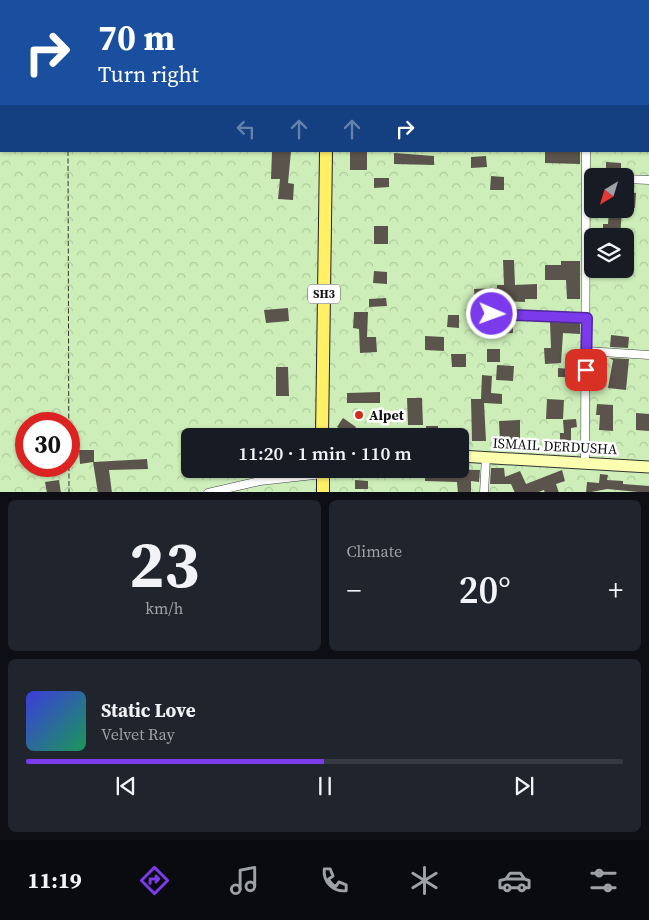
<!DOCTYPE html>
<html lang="en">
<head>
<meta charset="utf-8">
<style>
	:root { --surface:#171b24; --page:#20242c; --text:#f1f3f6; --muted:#9ea1a6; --line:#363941; --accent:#7c3aed }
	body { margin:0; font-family:"Source Serif 4",serif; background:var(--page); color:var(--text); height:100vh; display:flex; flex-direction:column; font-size:19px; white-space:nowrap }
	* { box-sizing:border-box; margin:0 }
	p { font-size:16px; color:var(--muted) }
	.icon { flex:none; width:28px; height:28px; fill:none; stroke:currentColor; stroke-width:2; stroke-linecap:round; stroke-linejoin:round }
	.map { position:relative; height:492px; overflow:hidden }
	.drawer { display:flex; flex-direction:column; gap:8px; padding:8px; background:#0d0f14; flex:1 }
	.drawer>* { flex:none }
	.banner { position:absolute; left:0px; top:0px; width:650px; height:152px; box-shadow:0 1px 4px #0004; background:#1a4fa0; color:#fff; overflow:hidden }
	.needle { width:32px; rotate:218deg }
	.fabs { position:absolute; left:584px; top:168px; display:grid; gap:10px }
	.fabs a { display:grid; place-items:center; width:50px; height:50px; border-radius:8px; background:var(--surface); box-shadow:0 1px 4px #0004; font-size:25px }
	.speed { position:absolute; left:15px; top:412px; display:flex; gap:10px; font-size:25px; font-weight:700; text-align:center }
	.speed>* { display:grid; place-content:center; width:65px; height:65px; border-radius:50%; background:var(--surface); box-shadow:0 1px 4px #0004; line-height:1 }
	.speed .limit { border:8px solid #d22; background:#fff; color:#111 }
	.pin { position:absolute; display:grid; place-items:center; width:42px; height:42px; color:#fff; margin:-21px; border-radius:10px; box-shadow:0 2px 8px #0006 }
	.me { position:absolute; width:55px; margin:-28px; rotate:92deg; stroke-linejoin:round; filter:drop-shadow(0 0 4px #0008) }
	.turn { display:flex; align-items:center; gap:18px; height:105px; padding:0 15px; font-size:22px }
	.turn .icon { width:65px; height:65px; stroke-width:2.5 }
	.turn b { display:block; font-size:35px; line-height:42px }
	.lanes { display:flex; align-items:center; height:48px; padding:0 15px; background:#0003; justify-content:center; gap:25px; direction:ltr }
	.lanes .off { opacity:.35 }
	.big { font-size:38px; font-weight:600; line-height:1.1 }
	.drawer .widget { flex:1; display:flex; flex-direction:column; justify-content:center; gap:8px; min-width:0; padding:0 18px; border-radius:8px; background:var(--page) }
	.drawer .dial { align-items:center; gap:0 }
	.dial b { font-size:65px; line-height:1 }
	.song { display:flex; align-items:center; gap:15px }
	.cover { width:60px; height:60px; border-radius:8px; background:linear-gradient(135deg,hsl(240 70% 55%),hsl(150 70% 35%)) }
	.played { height:5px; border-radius:2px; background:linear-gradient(90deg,var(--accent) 50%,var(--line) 50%) }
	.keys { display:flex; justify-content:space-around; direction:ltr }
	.heat { display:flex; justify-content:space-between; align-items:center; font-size:28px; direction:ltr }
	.drawer .tiles { flex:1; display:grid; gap:8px; grid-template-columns:1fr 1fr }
	.widget:last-child { grid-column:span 2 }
	.trip { position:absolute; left:181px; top:428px; width:288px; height:50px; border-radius:8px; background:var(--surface); box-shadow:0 1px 4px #0004; font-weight:600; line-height:50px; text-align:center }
	.menu { display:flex; height:80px; justify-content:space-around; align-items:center; background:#090b0e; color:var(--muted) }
	.menu .icon { width:35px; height:35px }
	.menu .selected { color:var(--accent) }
	.menu b { font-size:22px; color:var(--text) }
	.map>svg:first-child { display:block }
	.park { fill:url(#park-crowns); fill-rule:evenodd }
	.building { fill:#5b544c }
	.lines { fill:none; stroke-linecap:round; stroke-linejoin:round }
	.minor-casing { stroke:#444; stroke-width:9 }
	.secondary-casing { stroke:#333; stroke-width:13 }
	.primary-casing { stroke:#222; stroke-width:14 }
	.path { stroke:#333; stroke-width:1; stroke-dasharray:5 2.5; stroke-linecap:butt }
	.minor { stroke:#fff; stroke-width:8 }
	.secondary { stroke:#fcffb0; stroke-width:11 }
	.primary { stroke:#fff065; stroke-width:12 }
	.route-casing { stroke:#51269a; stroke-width:12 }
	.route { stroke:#7c3aed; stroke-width:9 }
	.poi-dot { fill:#d02c1a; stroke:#fff; stroke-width:2 }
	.labels { text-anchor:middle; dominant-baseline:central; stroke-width:5; stroke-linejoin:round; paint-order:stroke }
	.shield { fill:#fff; stroke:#585858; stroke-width:1 }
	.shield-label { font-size:12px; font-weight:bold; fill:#111 }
	.poi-label { font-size:14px; font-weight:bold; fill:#111; stroke:#fff; text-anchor:start }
	.street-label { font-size:14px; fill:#111; stroke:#fff }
</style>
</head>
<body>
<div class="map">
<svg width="649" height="493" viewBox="0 0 649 493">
	<defs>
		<pattern id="park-crowns" width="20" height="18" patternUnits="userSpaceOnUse" patternTransform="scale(1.25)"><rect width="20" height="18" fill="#cdeeb9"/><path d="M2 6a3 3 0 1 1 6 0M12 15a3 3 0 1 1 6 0" fill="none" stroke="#afcb9e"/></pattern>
	</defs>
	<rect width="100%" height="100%" fill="#fffff5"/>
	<path class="park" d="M0,0H649V492H0ZM1,1H649V151H1ZM592,176H625V209H592ZM592,236H625V269H592ZM26,424H69V466H26ZM190,436H460V469H190Z"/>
	<path class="building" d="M272,151H291L288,183L294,184L293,200L278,199L280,179H271Z
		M350,151H367V170H350Z
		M545,151L580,152V164L545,163Z
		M394,153L434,156V165L394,164Z
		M486,156L487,167L471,168V157Z
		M606,162L621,163V174L606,173Z
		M491,176L504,177V190H490Z
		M374,178H389V187L374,188Z
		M625,192L636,193L635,208H625Z
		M609,210L622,211L620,236H603V224H608Z
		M374,226H388V244H374Z
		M503,260H514L515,285L537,284V299H525V302L475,300L474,289L497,288V285H504Z
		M561,261H580V299H567L566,280H545V265H561Z
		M374,271L387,272V284L373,283Z
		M386,298L387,306L369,307V299Z
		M288,308L289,321L266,323L264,310Z
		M354,312H368L367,337H376L377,352L360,353L359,329L353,328Z
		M448,315H459V328L447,327Z
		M478,318H488L489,321L513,320V333L479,335Z
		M550,322L580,323V334L563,333L561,363L545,364L544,348H551Z
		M611,335L629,337L628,348L610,347Z
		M425,336L444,337V351L425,350Z
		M487,349H500V362H487Z
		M451,354H466V367H452Z
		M609,358L629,359L626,390L608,388L613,360Z
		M497,365L514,366L513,381L496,380Z
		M276,367H288L289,396H276Z
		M558,368L570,369V377H558Z
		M482,375L492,376L491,393L502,394V404L484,403L486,441H472L471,399H481Z
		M380,392V403H347V393Z
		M407,398H422L423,425H408Z
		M547,399L564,400L563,419H546Z
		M597,404L613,405V431L599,430L600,415H596Z
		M636,413L649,414V431L636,430Z
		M343,418L356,427L350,436L337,427Z
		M576,419L577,427L571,428V447H560V433H564L563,420Z
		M520,420V441H500L499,421Z
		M426,426H438V436H427Z
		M227,429H242V436H227Z
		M79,450H94V462L147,459L148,469L109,470L112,493H98L93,462L80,464Z
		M491,468H504L505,477L520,471L526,484L562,470L565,481L556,484L559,493H545L544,490L536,493H515L511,484H490Z
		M218,469H239V473L219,476Z
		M386,469H403V478H386Z
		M425,469L480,470L479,482L471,481V493H458L457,482L425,481Z
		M600,474L608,475L607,480L623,481V484L649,486V493L607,489L586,493L587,482L599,483Z
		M59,480L61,493H47L45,482Z
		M355,480L368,481V489H355Z"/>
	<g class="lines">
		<defs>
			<path id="minor" d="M586,0V1
				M625,179L649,180
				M492,314L587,318
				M586,351L649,355
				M585,463L586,151
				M208,493L260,481L323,474
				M484,493L486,457"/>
			<path id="secondary" d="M460,456L649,467"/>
			<path id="primary" d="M325,1V0
				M322,436L326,151
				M323,493V469"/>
		</defs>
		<use href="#minor" class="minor-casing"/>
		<use href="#secondary" class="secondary-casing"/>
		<use href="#primary" class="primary-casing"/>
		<path class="path" d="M68,1V0
			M68,151L69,493"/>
		<use href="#minor" class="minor"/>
		<use href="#secondary" class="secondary"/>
		<use href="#primary" class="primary"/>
	</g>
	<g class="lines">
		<defs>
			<path id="route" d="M492,314L587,318L586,370"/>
		</defs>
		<use href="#route" class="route-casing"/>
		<use href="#route" class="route"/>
	</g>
	<circle class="poi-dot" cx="359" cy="415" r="5"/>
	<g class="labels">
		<rect class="shield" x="308" y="284.5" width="32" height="19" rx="4"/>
		<g class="shield-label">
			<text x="324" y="294">SH3</text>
		</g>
		<g class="poi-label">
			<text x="369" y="415">Alpet</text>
		</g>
		<g class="street-label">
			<text transform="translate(555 446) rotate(3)">ISMAIL DERDUSHA</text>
		</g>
	</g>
</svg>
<div class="fabs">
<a><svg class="needle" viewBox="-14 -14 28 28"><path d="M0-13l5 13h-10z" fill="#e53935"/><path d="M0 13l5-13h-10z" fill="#9ea1a6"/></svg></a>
<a><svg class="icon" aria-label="layers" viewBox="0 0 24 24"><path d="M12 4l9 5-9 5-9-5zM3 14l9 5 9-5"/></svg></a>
</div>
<div class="speed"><div class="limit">30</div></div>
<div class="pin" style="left:586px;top:370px;background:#d93025"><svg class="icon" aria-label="arrive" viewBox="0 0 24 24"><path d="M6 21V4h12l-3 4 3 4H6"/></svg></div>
<svg class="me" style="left:492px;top:314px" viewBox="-20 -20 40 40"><circle r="17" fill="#7c3aed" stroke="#fff" stroke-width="3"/><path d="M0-11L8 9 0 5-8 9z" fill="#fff"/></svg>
<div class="trip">11:20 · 1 min · 110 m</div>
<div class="banner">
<div class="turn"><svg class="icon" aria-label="right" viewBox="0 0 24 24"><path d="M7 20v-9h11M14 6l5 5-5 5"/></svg><div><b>70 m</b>Turn right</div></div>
<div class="lanes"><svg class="icon off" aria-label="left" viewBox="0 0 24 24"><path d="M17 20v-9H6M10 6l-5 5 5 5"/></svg><svg class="icon off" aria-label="ahead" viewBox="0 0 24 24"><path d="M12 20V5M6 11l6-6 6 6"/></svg><svg class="icon off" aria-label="ahead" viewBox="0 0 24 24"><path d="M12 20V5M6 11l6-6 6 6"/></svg><svg class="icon" aria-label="right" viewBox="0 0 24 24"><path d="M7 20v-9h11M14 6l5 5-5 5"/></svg></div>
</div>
</div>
<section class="drawer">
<div class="tiles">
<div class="widget dial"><b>23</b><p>km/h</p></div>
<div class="widget"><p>Climate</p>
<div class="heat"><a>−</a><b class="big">20°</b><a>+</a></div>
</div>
<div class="widget">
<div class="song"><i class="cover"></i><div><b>Static Love</b><p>Velvet Ray</p></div></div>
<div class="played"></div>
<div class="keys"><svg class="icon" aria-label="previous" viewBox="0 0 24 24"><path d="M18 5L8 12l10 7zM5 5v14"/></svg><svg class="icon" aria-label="pause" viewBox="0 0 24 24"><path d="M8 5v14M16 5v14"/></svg><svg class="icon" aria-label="next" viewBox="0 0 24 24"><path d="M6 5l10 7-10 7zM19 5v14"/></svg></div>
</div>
</div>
</section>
<nav class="menu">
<b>11:19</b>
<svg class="icon selected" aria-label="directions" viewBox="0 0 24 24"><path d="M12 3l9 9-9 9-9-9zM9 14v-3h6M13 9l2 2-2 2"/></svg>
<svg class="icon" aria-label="music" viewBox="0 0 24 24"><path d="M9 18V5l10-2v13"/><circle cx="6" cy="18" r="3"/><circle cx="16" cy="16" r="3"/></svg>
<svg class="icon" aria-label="phone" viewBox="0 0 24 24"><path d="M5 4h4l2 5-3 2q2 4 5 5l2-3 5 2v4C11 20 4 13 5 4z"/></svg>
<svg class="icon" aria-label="climate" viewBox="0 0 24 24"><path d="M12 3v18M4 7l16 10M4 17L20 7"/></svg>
<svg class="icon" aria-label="car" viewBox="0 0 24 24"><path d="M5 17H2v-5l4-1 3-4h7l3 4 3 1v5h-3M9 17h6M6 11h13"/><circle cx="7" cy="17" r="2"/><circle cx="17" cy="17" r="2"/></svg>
<svg class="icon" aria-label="filters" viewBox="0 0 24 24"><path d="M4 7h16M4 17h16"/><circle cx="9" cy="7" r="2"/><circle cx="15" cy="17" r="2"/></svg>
</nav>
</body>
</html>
